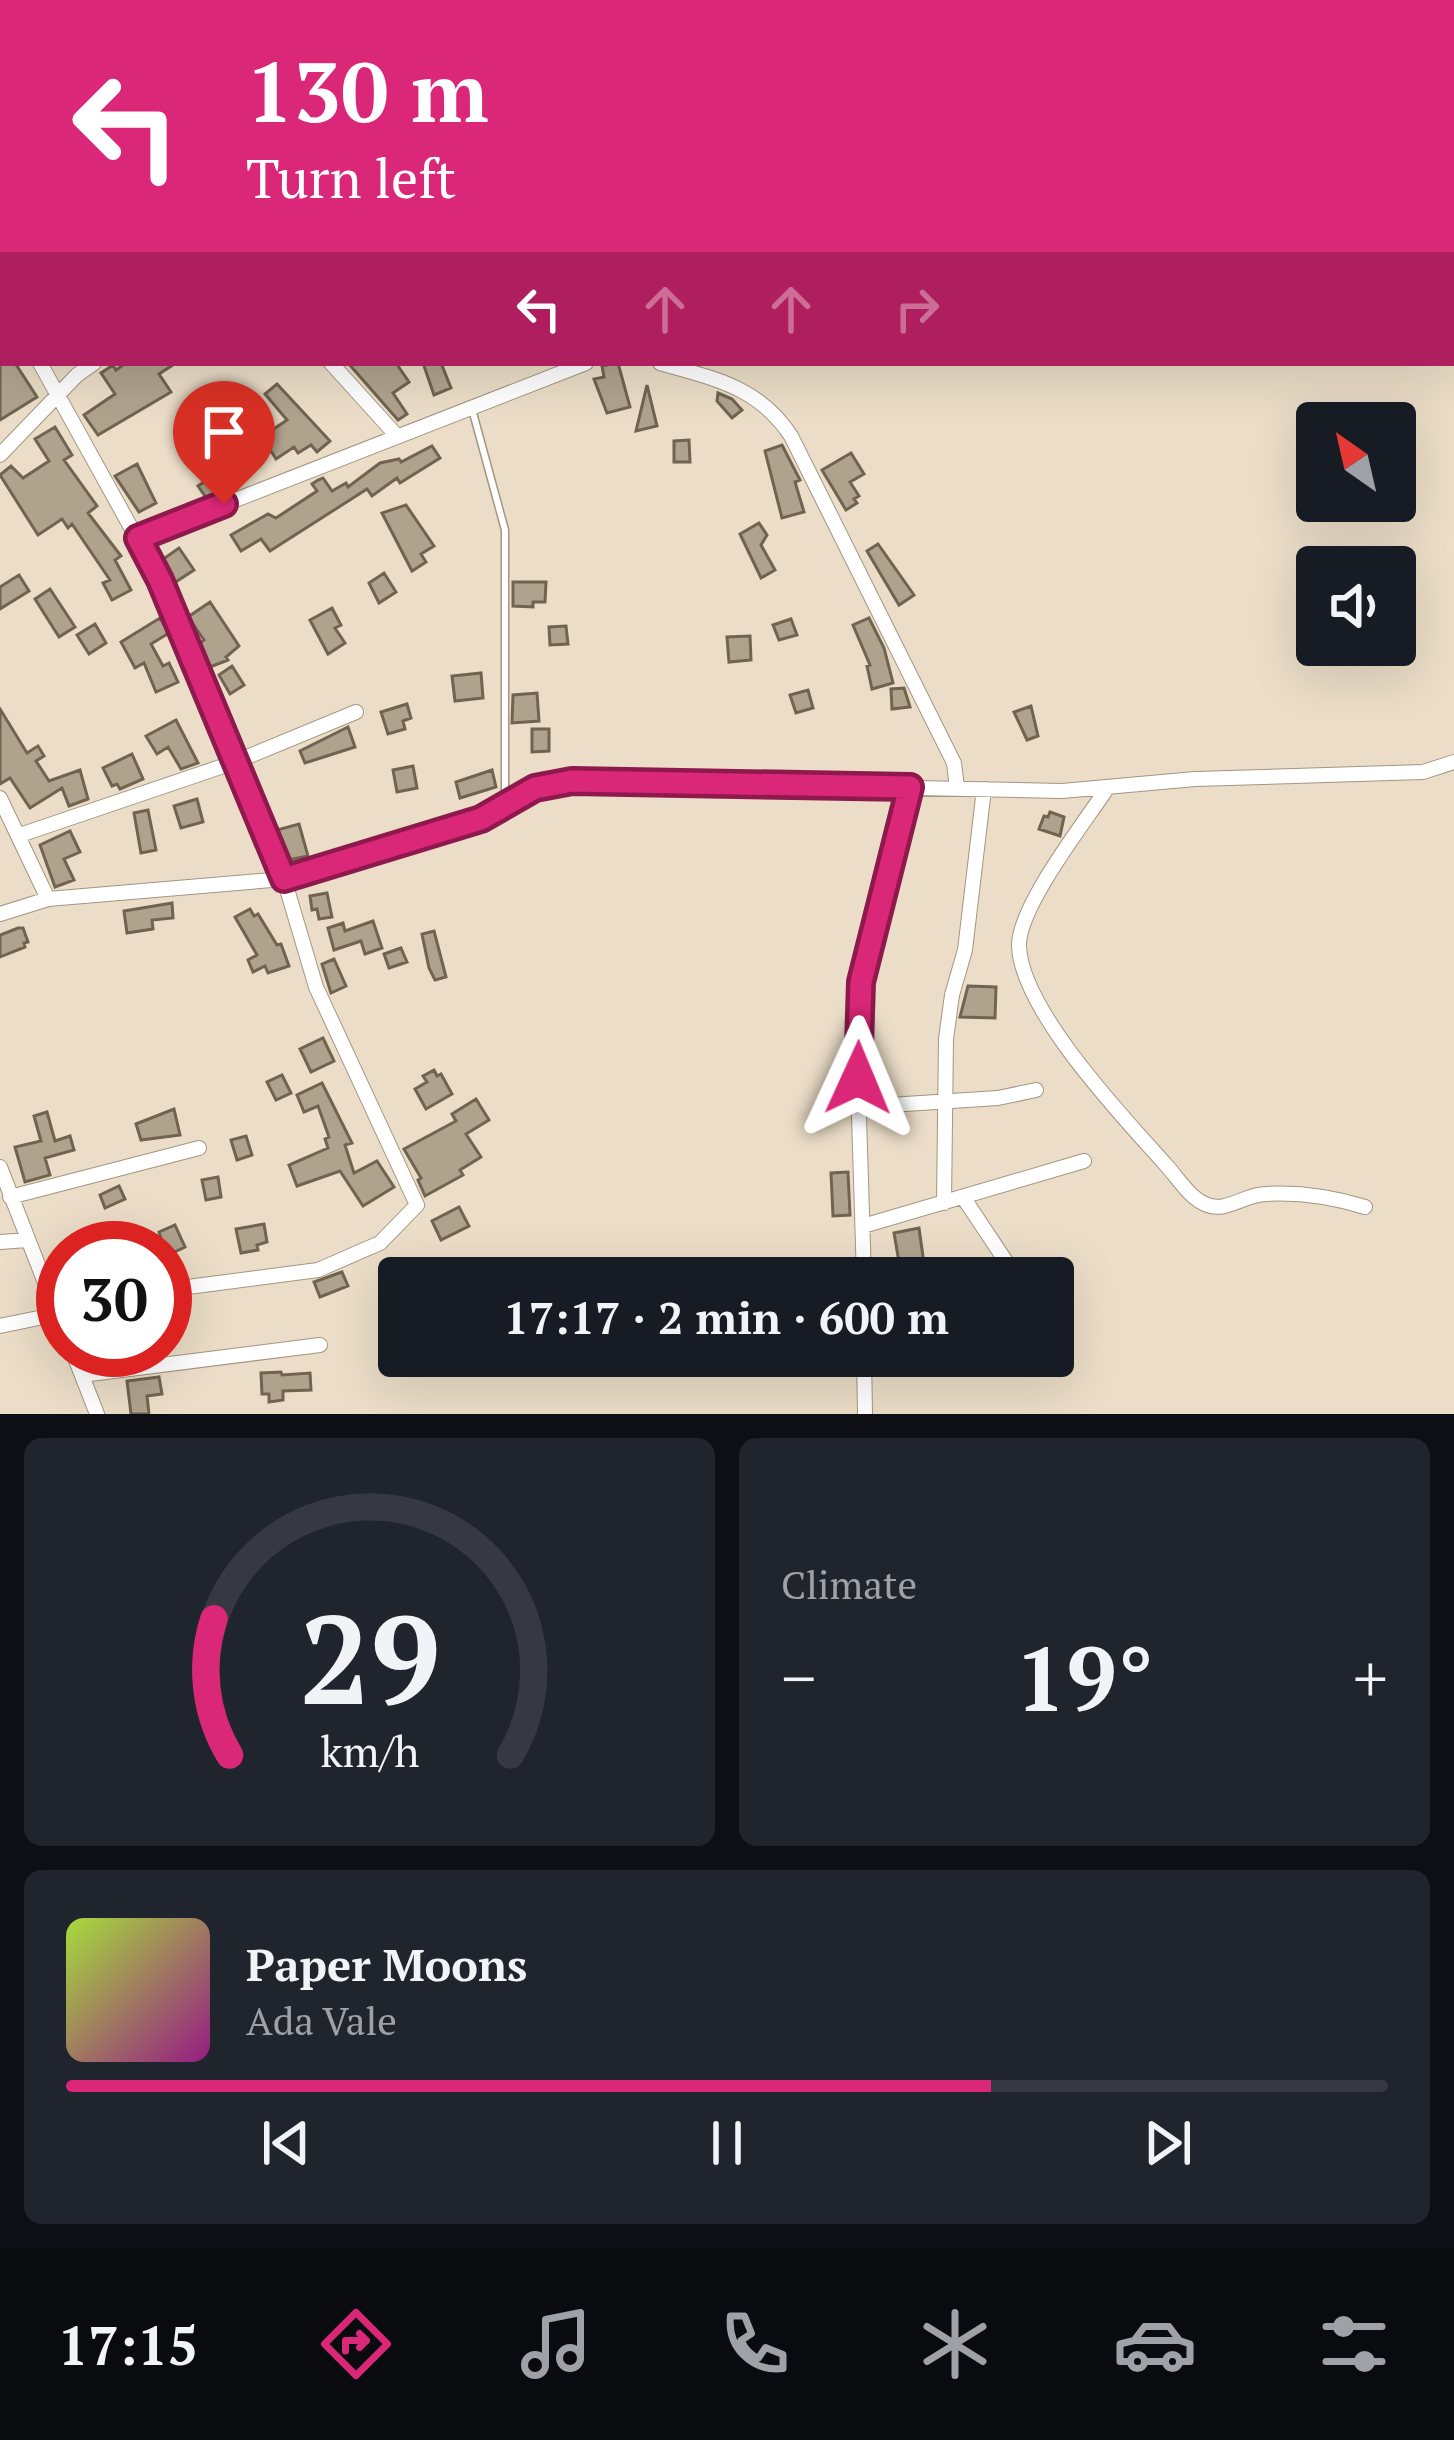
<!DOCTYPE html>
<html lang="en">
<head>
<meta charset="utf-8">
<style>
	:root { --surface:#171b24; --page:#20242c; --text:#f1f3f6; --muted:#9ea1a6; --line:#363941; --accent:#db2777 }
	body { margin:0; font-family:"PT Serif",serif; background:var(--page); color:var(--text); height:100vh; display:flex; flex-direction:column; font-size:45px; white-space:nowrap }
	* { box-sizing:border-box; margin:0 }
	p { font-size:39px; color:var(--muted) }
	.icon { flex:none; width:66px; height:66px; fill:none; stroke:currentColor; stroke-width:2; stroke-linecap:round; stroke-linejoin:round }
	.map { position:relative; height:1414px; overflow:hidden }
	.side { display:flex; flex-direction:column; gap:24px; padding:24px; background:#0d0f14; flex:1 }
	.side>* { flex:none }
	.hud { position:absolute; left:0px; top:0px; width:1455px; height:366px; box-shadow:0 12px 48px #0002; background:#db2777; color:#fff; overflow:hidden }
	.needle { width:78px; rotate:326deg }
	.tools { position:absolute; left:1296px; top:402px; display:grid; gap:24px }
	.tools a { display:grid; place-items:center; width:120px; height:120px; border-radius:12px; background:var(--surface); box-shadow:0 12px 48px #0002; font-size:60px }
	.speed { position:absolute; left:36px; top:1221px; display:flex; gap:24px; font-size:60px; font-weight:700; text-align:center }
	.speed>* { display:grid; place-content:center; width:156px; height:156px; border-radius:50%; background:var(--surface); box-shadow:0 12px 48px #0002; line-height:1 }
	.speed .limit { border:18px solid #d22; background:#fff; color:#111 }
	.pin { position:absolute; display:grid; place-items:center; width:102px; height:102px; color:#fff; margin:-123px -51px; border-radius:50% 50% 50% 0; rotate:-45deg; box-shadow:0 0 12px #0007 }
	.pin .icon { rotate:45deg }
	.me { position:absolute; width:132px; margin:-66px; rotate:1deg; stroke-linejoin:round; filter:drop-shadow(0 0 9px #0008) }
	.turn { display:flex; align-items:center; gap:42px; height:252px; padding:0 48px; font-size:54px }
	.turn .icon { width:156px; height:156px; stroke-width:2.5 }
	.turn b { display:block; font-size:84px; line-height:102px }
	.lanes { display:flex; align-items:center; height:114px; padding:0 48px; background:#0003; justify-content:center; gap:60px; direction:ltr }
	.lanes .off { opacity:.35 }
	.big { font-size:90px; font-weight:800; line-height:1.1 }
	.side .card { flex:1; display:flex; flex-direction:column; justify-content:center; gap:18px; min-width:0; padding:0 42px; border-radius:18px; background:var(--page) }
	.side .dial { align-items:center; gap:0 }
	.dial svg { height:312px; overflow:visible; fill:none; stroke:var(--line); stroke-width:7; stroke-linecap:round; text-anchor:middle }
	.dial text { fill:var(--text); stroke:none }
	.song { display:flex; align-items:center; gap:36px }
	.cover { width:144px; height:144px; border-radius:18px; background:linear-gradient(135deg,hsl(80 70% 55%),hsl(310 70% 35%)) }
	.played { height:12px; border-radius:6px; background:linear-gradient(90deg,var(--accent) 70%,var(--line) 70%) }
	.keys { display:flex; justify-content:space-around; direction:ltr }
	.heat { display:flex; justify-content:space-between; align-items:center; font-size:66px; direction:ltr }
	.side .tiles { flex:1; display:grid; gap:24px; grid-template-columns:1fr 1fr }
	.card:last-child { grid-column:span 2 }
	.trip { position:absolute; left:378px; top:1257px; width:696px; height:120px; border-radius:12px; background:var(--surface); box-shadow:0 12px 48px #0002; font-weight:800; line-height:120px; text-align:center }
	.tab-bar { display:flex; height:192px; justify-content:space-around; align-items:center; background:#090b0e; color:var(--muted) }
	.tab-bar .icon { width:84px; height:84px }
	.tab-bar .selected { color:var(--accent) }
	.tab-bar b { font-size:54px; color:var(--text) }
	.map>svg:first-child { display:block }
	.building { fill:#b0a38e; stroke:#706451; stroke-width:3 }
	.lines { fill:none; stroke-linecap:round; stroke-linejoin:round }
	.service-casing { stroke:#a39682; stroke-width:9 }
	.minor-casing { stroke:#a39682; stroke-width:16 }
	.service { stroke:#fff; stroke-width:6 }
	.minor { stroke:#fff; stroke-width:14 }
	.route-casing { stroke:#8e194d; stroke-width:30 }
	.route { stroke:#db2777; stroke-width:21 }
</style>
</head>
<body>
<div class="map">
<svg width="1454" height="1414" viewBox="0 0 1454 1414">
	<rect width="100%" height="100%" fill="#ebddc7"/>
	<path class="building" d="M0,363H15L37,397L0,420Z
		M126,363H176L159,374L171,392L98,435L84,415L115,394L101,373L113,365L116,370Z
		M348,363H396L409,382L393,393L407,414L398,420Z
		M423,363H441L451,388L434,395Z
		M618,363L630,407L607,413L594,379L604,377L602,366Z
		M277,384L330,441L317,452L311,445L298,453L294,447L276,459L262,437L287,420L265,394Z
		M647,385L657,426L636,431Z
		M718,393L732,399L742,410L732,418L717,401Z
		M55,427L72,455L64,460L97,506L88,513L121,556L115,560L131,590L112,600L103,583L110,580L72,524L68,528L62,519L38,535L0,475L11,466L23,478L49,461L35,439Z
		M689,440L690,462H674V441Z
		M782,445L800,480L795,482L804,512L782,518L765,451Z
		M432,446L440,458L400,483L397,478L372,496L367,489L270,551L261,539L241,551L231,535L268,514L276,518L317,491L312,484L318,480L323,478L332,491L346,483L348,487L380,463L399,459L401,462Z
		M224,449L244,478L207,499L198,486L219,472L212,457Z
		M851,453L864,474L850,482L859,496L854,499L857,503L846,510L822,470Z
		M137,464L156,503L139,512L115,476Z
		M406,505L434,546L421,554L426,562L412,571L382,513Z
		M759,523L767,535L761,545L775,570L761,578L740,534Z
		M878,544L914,595L899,605L867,551Z
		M179,548L194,570L174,583L162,560Z
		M384,573L396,592L379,603L369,583Z
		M19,575L29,591L0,609V587Z
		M513,582H546L545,602H533V607L513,606Z
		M50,589L75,627L59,637L35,599Z
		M210,602L239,646L226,657L228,660L210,667L199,644L204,640L188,617Z
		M332,608L341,625L335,628L345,643L328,654L310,620Z
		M160,618L169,633L151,644L163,666L169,663L178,682L156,692L144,663L135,668L121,642Z
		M869,618L884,648L893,683L872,689L867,666L870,665L853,625Z
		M791,619L797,635L779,640L773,625Z
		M95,624L106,643L89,654L77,635Z
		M566,626L568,644L550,645L549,627Z
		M750,636L751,660L729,662L727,637Z
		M232,666L244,685L230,694L219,675Z
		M481,673L483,698L455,701L452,676Z
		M904,688L910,707L892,709L891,689Z
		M808,690L813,708L796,713L790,695Z
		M537,693L539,721L512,723L513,695Z
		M407,704L411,718L403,721L405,729L388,734L381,712Z
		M1031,706L1038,736L1027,740L1014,712Z
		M0,709L27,753L38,746L44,756L36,761L49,781L80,770L88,799L69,806L62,788L30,808L10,778L0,784Z
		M176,720L198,763L181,769L168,747L157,754L146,736Z
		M348,727L355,747L305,763L300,751Z
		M532,729H549V751L532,752Z
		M132,754L143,779L120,789L117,784L112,786L103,768Z
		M413,766L417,788L397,792L393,770Z
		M492,770L496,787L460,798L456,782Z
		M197,799L203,822L181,828L174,806Z
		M148,810L156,850L141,853L134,813Z
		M1050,812L1064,817L1060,836L1039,829L1044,816L1048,817Z
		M299,824L308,856L288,860L277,830Z
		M70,831L80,852L64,859L74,880L55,887L40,845Z
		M327,893L332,917L319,919L317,909L312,910L310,896Z
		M172,903L173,918L152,920L153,929L127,933L124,911Z
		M250,909L254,916L258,914L277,945L281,944L289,966L268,973L265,966L253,972L248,960L257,955L235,917Z
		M373,921L382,948L365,954L361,941L334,950L328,928L343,923L345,931Z
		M18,928H23L28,942L24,943L25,947L0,957V935Z
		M434,931L446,977L435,980L429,968L422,934Z
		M401,948L407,962L389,968L384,954Z
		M334,959L346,986L331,993L322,964Z
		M968,986L996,987L995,1018L960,1017Z
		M323,1038L334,1061L311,1072L300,1049Z
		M434,1070L437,1076L441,1074L452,1094L426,1109L415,1089L427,1082L423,1076Z
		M282,1075L291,1093L276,1100L267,1082Z
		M322,1083L352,1143L345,1145L354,1173L377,1161L394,1187L363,1206L340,1171L297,1186L289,1165L328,1148L325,1139L329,1137L318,1106L304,1112L297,1095Z
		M476,1099L489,1120L466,1134L481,1157L460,1170L463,1175L425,1196L418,1180L421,1178L404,1149L456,1121L452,1114Z
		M174,1109L180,1135L141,1140L136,1124Z
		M47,1112L55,1141L70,1136L74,1150L45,1158L50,1175L25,1182L15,1147L41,1141L34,1116Z
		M246,1136L252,1155L237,1160L231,1140Z
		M848,1172L850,1215L833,1216L831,1173Z
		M218,1177L221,1197L206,1200L202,1180Z
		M119,1186L125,1199L105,1208L100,1195Z
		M459,1207L469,1226L441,1240L432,1221Z
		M264,1224L267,1242L257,1245L258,1250L241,1253L236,1229Z
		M175,1225L185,1247L166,1256L159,1232Z
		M919,1228L926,1278H875V1264L899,1262L894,1233Z
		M342,1272L348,1286L320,1297L314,1282Z
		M281,1372L282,1375L310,1373L311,1390L283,1391V1400L269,1402V1394H262L261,1373Z
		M159,1377L162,1394L147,1396L149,1414H131L127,1381Z"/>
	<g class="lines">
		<defs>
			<path id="service" d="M472,409L505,530V800"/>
			<path id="minor" d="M173,0L175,3
				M307,0L310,3
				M16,3L18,0
				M628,3L632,0
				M0,19L3,16
				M0,295L3,299
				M40,363L160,580L284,879L316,987L417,1205L380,1243L318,1270L165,1290
				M331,363L396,435
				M660,363C714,379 758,386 791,436L954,763L957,788
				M0,455L77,375L94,363
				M138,538L586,363
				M1108,787C1085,822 1018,907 1019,946C1021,1010 1124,1118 1166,1165C1177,1177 1190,1198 1205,1204C1226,1214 1244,1194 1266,1194C1300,1192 1332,1197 1365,1207
				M0,798L48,899
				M20,835L235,762L356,712
				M0,914L48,899L284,879L481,819L535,788L572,781L1062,791L1195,779L1423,772L1454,762
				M859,1107L998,1098L1036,1090
				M0,1167L63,1329
				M10,1197L199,1148
				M963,1197L1017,1278
				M944,1203L946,1039L952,995L965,950L984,789
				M863,1226L1084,1161
				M0,1242L27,1240
				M864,1278L857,1051L861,982L910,787
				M0,1326L63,1313
				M1053,1338L1062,1352
				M72,1350L97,1414
				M864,1356L865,1414
				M82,1375L320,1345"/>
		</defs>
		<use href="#service" class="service-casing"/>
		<use href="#minor" class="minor-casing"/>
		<use href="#service" class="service"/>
		<use href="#minor" class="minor"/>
	</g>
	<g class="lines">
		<defs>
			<path id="route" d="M224,504L138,538L160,580L284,879L481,819L535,788L572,781L910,787L861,982L858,1078"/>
		</defs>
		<use href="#route" class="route-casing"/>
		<use href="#route" class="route"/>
	</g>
</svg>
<div class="tools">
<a><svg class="needle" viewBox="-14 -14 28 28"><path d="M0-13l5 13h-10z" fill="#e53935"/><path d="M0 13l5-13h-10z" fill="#9ea1a6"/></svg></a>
<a><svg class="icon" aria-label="sound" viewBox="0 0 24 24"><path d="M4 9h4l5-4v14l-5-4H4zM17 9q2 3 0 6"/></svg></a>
</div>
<div class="speed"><div class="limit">30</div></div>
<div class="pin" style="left:224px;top:504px;background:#d93025"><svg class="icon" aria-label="arrive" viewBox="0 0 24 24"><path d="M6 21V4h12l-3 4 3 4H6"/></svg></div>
<svg class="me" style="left:858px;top:1078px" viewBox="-20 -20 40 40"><path d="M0-17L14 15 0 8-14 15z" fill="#db2777" stroke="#fff" stroke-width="4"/></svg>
<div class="trip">17:17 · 2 min · 600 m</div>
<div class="hud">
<div class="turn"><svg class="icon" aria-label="left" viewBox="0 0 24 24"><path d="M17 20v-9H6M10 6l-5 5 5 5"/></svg><div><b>130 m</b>Turn left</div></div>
<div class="lanes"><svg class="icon" aria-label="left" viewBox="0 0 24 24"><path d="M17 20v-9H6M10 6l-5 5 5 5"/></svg><svg class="icon off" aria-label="ahead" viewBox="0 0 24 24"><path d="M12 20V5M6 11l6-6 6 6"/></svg><svg class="icon off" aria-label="ahead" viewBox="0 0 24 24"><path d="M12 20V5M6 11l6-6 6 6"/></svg><svg class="icon off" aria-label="right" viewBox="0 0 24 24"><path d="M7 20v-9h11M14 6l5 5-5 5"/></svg></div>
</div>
</div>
<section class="side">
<div class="tiles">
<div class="card dial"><svg viewBox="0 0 100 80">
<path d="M14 69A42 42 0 1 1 86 69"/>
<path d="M14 69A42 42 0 0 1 10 34" stroke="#db2777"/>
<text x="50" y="56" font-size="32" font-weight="700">29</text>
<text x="50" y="72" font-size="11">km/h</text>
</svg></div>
<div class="card"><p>Climate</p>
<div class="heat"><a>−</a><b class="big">19°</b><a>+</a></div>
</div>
<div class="card">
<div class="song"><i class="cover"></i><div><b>Paper Moons</b><p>Ada Vale</p></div></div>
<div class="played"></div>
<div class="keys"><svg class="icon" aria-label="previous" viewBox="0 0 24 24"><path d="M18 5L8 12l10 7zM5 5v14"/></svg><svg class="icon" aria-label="pause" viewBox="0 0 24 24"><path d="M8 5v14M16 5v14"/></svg><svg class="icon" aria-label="next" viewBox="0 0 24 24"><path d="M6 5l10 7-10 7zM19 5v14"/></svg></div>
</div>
</div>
</section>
<nav class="tab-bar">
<b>17:15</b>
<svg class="icon selected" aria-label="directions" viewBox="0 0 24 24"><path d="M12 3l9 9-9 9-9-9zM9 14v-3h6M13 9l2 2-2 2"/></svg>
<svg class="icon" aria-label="music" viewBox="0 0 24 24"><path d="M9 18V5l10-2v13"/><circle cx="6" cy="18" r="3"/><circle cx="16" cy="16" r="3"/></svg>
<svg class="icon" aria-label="phone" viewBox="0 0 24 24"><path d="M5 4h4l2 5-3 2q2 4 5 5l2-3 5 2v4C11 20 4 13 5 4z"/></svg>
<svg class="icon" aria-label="climate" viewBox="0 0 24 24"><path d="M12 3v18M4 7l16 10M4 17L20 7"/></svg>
<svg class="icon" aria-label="car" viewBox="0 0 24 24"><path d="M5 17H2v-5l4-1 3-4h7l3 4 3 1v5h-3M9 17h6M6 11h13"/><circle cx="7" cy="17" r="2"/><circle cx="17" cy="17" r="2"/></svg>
<svg class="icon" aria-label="filters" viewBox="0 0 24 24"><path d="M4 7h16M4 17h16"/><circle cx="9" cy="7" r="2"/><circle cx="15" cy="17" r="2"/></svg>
</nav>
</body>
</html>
